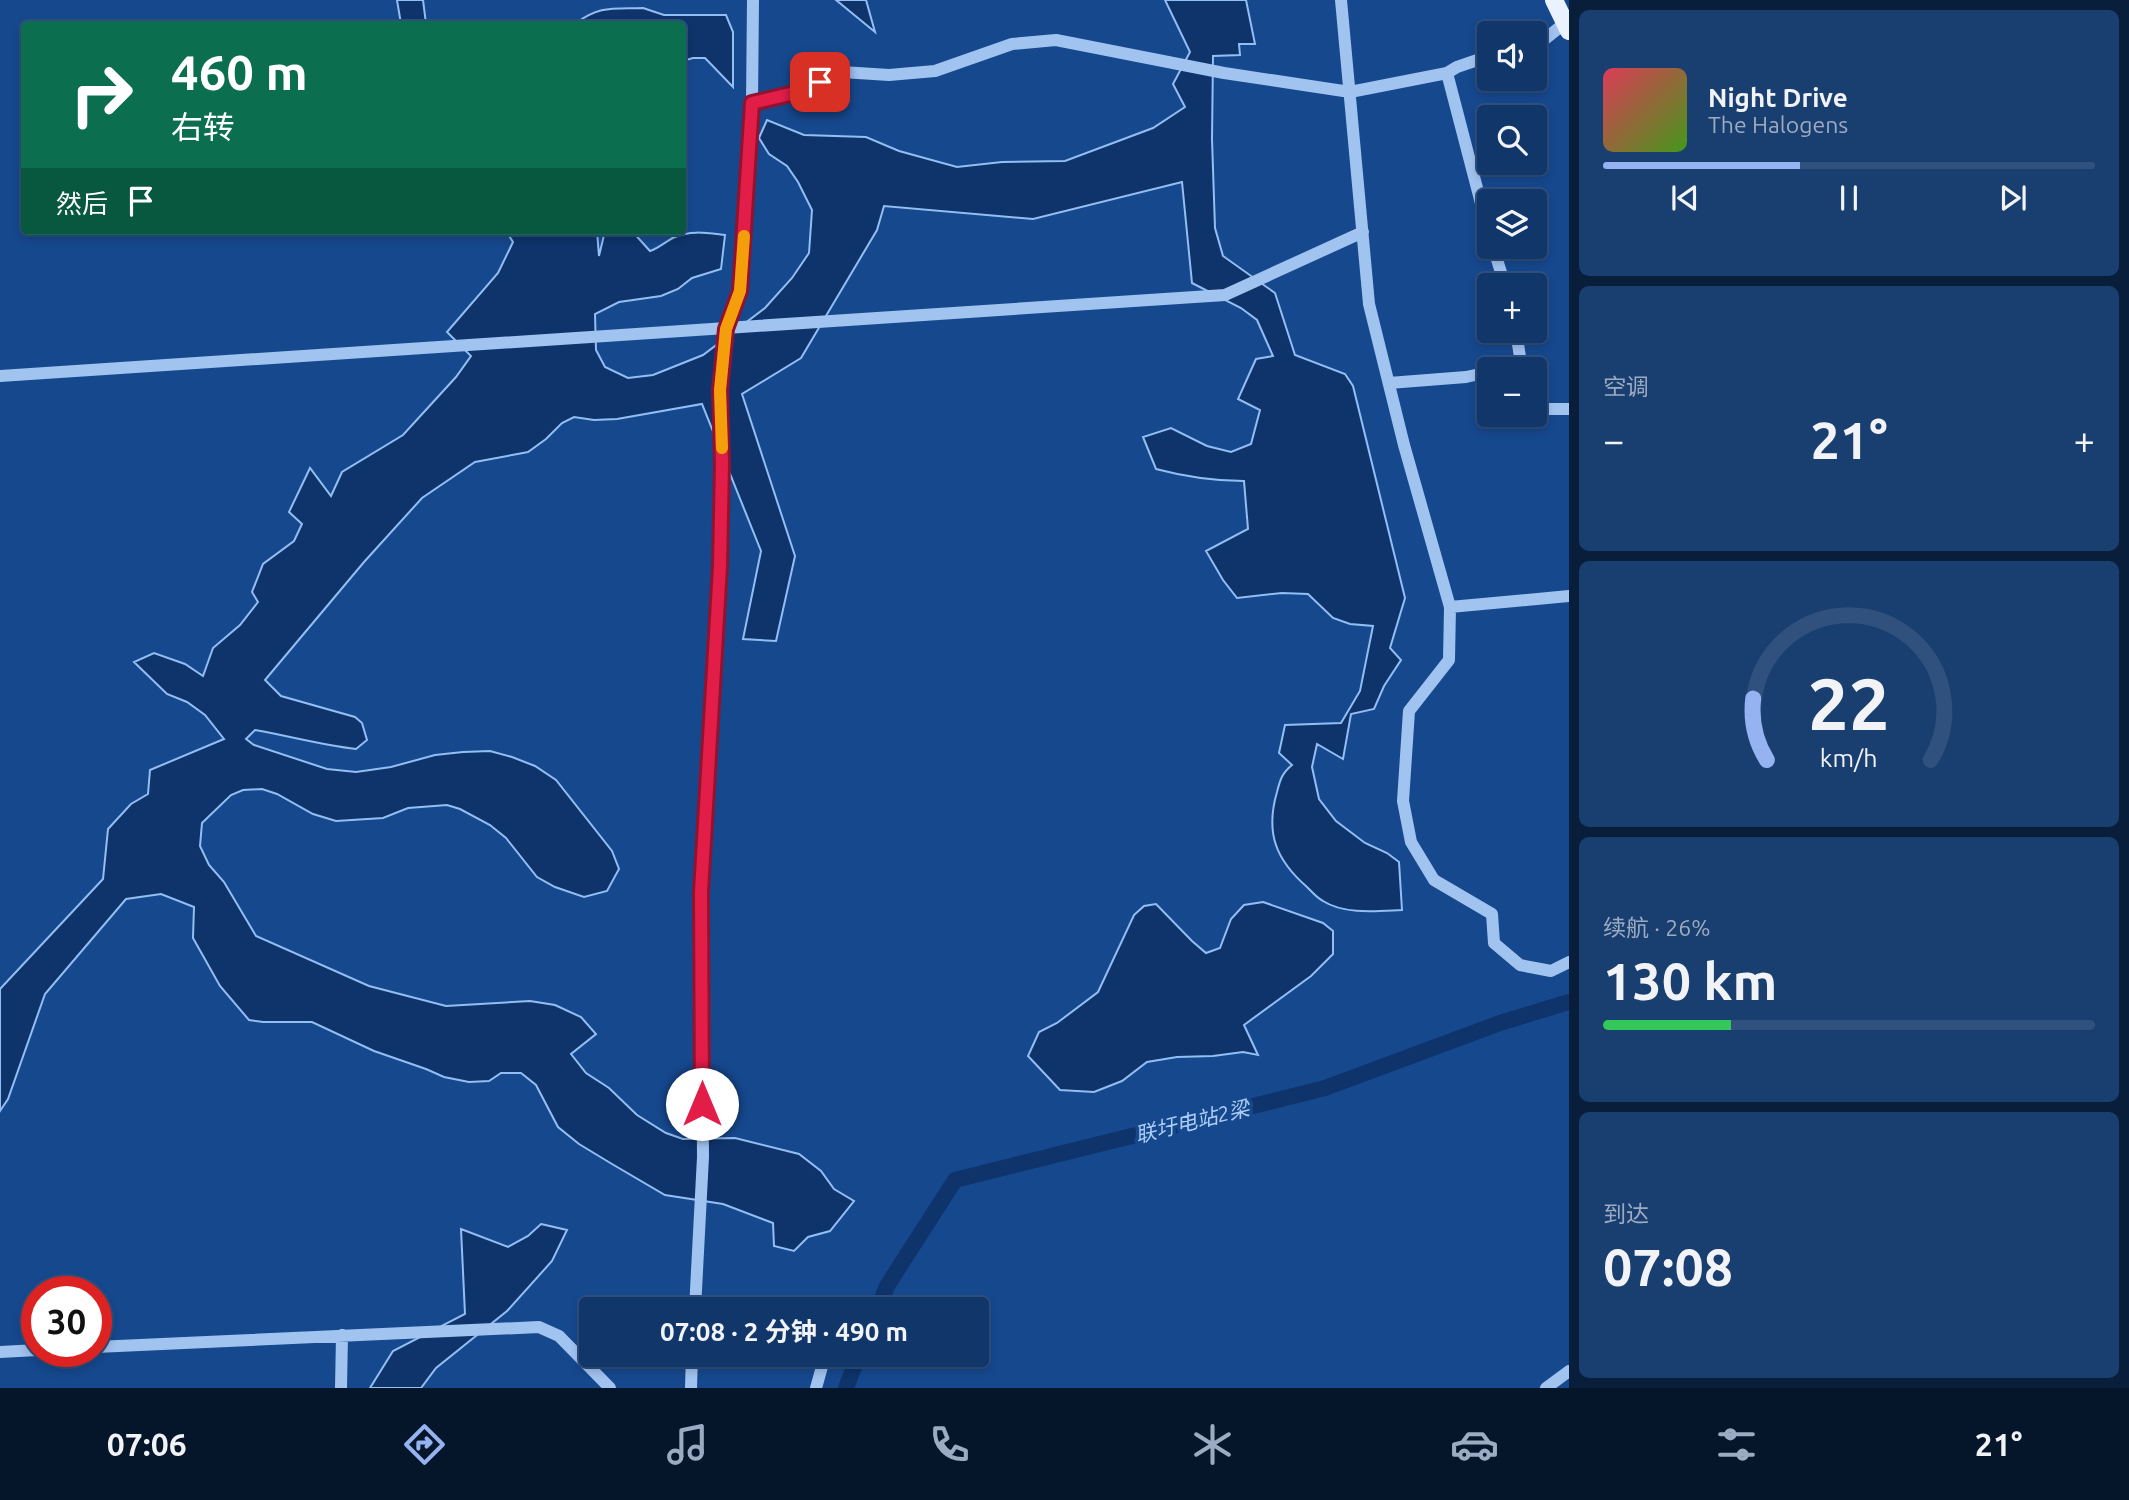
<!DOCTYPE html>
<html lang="zh">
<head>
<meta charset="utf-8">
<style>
	:root { --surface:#10366a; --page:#193e70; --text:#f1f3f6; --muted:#9cabc1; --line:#30507e; --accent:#95b2f1 }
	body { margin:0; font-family:Ubuntu,"Noto Sans SC",sans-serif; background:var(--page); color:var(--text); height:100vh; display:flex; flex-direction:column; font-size:26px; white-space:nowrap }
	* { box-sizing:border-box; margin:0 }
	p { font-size:23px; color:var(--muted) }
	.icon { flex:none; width:38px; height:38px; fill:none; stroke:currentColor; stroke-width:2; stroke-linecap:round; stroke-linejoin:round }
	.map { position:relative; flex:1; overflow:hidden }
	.sheet { display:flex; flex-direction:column; gap:10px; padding:10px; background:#091e3a; width:560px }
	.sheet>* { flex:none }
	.top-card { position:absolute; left:21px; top:21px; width:665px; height:214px; border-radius:7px; box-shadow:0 4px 10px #0003,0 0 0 2px var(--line); background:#0b6e4f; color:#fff; overflow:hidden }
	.controls { position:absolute; left:1477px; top:21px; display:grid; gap:14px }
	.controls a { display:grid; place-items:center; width:70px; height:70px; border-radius:7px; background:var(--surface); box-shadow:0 4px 10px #0003,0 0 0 2px var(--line); font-size:35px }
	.speed { position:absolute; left:21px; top:1276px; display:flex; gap:14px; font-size:35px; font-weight:700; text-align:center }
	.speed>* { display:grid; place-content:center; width:91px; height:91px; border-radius:50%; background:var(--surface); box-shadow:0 4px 10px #0003,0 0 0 2px var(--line); line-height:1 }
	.speed .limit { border:10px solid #d22; background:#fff; color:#111 }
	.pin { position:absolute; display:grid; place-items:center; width:60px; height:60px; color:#fff; margin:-30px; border-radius:14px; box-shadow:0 4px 10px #0006 }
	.me { position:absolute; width:77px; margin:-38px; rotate:0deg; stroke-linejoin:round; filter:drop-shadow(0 0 5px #0008) }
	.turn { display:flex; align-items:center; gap:24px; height:147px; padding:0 35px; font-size:32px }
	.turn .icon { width:91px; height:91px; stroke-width:2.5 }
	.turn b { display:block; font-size:49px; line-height:60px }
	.then { display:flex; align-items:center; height:66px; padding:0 35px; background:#0003; gap:14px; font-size:26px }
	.big { font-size:52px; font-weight:700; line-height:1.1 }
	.sheet .widget { flex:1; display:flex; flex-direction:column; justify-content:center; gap:10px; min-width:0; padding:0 24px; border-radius:10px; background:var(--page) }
	.sheet .dial { align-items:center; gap:0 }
	.dial svg { height:182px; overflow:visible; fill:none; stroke:var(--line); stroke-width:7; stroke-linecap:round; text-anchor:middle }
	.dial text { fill:var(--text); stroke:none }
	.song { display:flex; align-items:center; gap:21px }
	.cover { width:84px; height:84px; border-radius:10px; background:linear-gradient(135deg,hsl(350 70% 55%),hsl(100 70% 35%)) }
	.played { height:7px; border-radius:4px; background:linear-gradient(90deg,var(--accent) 40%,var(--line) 40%) }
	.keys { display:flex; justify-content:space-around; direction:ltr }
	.heat { display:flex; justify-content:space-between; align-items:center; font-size:38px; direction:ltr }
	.charge { height:10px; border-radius:5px; background:linear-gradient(90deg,#34c759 26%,var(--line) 0) }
	.trip { position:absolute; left:579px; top:1297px; width:410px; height:70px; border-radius:7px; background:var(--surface); box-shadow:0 4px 10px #0003,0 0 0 2px var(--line); font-weight:700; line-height:70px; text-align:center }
	.menu { display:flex; height:112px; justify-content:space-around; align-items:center; background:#06162a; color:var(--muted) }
	.menu .icon { width:49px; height:49px }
	.menu .selected { color:var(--accent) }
	.menu b { font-size:32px; color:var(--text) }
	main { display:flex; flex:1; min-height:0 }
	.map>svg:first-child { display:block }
	.water { fill:#0e346b; stroke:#93bef2; stroke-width:2 }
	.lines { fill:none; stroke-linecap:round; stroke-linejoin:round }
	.canal { stroke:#0e346b; stroke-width:16 }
	.minor { stroke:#a1c3f0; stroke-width:12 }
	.major { stroke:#eaf2ff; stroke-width:18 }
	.route-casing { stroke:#92132f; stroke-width:18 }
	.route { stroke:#e11d48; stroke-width:12 }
	.slow { stroke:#f59e0b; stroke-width:12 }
	.labels { text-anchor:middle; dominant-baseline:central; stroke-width:7; stroke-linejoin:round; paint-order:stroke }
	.water-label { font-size:21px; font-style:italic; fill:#adcdf7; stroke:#16488e }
</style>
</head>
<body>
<main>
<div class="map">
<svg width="1569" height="1388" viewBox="0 0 1569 1388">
	<rect width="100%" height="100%" fill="#16488e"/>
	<path class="water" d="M397,0H423L426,24H401Z
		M836,0H866L875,32Z
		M1165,0H1246L1255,44H1239L1240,55L1213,56L1212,139L1215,228L1223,256L1275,293L1295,355L1345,374L1353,386L1405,598L1390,648L1401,660L1384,686L1374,709L1351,714L1343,759L1317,744L1312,767L1319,799L1336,821L1365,843L1387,853L1399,862L1402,910C1378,911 1345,915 1323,901C1317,898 1312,892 1307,887C1276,860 1265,833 1277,792C1280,780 1282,773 1292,765L1279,753L1285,725L1341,723L1360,691L1373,626L1350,624L1333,618L1308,594L1282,593L1237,598L1223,580L1206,551L1248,529L1244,481C1213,481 1186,477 1156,469L1143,437L1171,428L1207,446L1231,452L1251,444L1260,410L1238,399L1256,359L1273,356L1257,320L1241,308L1192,283L1182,182L1033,219L884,206L877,230L801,358L742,394L795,556L776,641L743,639L761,551L702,404L617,419L594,420L574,417L562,423L546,439L528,452L475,462L422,498L364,562L265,680L281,696L355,717L362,723L367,740L356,749C322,745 289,736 255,730L246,739L254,745L327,769L356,772L391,767L435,755L463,752L490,751L512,757L535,766L556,780L612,851L619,869L607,891L584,897L555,887L537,877L506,838L490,825L460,809L447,805L408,808L383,818L336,821L313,814L277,794L262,789L243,790L231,795L202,823L200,846L209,865L224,882L256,936L369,986L446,1006L530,1001L555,1005L581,1017L596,1034L571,1054L586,1073L609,1088L637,1115L666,1133L683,1139L735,1138L799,1154L821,1171L834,1189L854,1201L830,1231L808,1237L794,1251L774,1246L773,1223L723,1204L665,1195L612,1164L579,1144L558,1127L536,1085L521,1073H501L489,1081L469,1082L444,1077L426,1069L374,1051L312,1022H263L249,1020L220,986L193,938L194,907L161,894L126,899L45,994L8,1099L0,1111V989L103,879L108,829L131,804L148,794L150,770L224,739L205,715L187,702L167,694L134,662L154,653L185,664L203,676L213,648L240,625L258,602L252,592L263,564L294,541L302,524L289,512L310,468L331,496L342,472L403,435L456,377L471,356L447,332L498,273L513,242L506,231H597L599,256L605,231H632L650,251C659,248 666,241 675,237C691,230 707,233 725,235L721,269L692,278L678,289L661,296L619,302L595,314L596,350L605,367L628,378L653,375L703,355L765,308L792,278L809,253L812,210L798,182L787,166L769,154L759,138L767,120L804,135L866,137L899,151L957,167L1002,162L1065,161L1153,128L1185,107L1173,84L1190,52Z
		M643,8L664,15H726L733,32V87L705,58H693L683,61L682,24H575C599,5 614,9 643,8Z
		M1263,902L1323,923L1333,931V954L1311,976L1244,1025L1258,1055L1243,1052L1213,1056L1177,1057L1147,1062L1122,1081L1094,1092L1060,1090L1028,1056L1039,1032L1057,1023L1098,992L1134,915L1144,906L1156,904L1192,941L1206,953L1220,948L1231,919L1244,905Z
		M541,1224L567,1230L552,1261L507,1311L436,1368L421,1388H370L393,1351L465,1314L461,1229L508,1247L528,1236Z"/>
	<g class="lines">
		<path class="canal" d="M878,1309L887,1286L955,1180L1325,1088L1500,1023L1569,1002
			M846,1388L859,1354"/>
		<path class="minor" d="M1341,0L1369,304L1404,445L1450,607L1449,660L1409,711L1403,801L1411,842L1434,880L1492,914L1494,943L1520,965L1551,971L1569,962
			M1535,42L1545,39L1565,23
			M1447,73L1489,234
			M752,103L799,92L842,72L889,75L935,71L1012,44L1056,40L1224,73L1350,92L1447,73L1457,67L1489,56
			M1493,247L1505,285
			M1516,331L1520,357L1519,369
			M0,376L1225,295L1363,232
			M1389,383L1466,377L1489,372
			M1535,401L1547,409H1569
			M1450,607L1569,596
			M695,1309L703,1157L701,892L720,566L722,464L720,390L726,329L740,291L752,103L753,0
			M96,1347L539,1327L559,1336L610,1388
			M0,1352L37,1350
			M341,1388L342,1335
			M691,1388L692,1354
			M816,1388L823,1363
			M1546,1388L1569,1371"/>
		<path class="major" d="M1554,0L1569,31"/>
	</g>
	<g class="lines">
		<defs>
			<path id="route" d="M702,1104L701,892L720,566L722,464L720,390L726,329L740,291L752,103L799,92L820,82"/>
		</defs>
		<use href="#route" class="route-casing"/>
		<use href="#route" class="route"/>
		<path class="slow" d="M722,448L720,390L726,329L740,291L744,236"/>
	</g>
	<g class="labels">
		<g class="water-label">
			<text transform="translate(1192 1121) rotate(-14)">联圩电站2梁</text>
		</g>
	</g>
</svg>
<div class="controls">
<a><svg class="icon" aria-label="sound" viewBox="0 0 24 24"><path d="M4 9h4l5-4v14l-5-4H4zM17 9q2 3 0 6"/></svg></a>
<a><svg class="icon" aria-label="search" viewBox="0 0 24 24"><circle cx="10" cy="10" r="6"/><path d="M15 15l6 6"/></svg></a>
<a><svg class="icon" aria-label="layers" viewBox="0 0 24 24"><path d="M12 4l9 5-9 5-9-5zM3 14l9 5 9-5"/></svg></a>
<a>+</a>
<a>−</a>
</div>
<div class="speed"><div class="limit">30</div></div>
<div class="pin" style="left:820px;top:82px;background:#d93025"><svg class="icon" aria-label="arrive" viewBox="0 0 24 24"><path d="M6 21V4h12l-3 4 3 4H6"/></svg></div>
<svg class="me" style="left:702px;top:1104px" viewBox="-20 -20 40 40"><circle r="19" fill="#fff"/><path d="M0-13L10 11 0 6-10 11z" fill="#e11d48"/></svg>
<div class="trip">07:08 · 2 分钟 · 490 m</div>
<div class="top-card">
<div class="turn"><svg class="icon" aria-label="right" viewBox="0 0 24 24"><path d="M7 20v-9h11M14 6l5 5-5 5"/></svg><div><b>460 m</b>右转</div></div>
<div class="then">然后<svg class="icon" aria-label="arrive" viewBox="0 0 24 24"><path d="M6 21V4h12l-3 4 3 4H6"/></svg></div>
</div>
</div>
<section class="sheet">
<div class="widget">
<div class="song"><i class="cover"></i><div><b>Night Drive</b><p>The Halogens</p></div></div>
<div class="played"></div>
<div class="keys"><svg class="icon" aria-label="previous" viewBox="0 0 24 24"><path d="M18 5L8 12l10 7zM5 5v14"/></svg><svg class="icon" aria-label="pause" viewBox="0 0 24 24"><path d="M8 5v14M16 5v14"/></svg><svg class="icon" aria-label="next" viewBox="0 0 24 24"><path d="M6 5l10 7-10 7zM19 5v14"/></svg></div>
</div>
<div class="widget"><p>空调</p>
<div class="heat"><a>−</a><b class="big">21°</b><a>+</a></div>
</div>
<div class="widget dial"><svg viewBox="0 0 100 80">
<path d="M14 69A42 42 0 1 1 86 69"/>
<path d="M14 69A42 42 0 0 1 8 42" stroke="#95b2f1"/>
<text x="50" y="56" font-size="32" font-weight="700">22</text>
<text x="50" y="72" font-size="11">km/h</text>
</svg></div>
<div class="widget"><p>续航 · 26%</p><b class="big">130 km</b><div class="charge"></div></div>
<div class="widget"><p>到达</p><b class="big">07:08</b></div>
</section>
</main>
<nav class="menu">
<b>07:06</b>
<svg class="icon selected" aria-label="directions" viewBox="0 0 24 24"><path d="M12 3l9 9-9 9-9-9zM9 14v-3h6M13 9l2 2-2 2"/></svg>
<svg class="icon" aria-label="music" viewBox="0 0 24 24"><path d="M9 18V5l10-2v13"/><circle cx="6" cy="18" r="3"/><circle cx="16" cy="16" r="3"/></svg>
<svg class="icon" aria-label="phone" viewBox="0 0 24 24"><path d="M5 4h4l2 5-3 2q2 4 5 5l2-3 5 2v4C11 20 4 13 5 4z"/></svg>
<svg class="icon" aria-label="climate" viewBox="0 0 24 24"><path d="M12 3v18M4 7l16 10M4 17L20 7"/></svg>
<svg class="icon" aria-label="car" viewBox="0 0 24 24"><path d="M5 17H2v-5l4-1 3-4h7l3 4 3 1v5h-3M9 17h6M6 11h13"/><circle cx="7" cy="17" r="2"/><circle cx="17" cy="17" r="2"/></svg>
<svg class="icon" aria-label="filters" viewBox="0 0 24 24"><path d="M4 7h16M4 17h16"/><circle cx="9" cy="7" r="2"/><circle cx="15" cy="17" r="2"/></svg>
<b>21°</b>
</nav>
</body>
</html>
